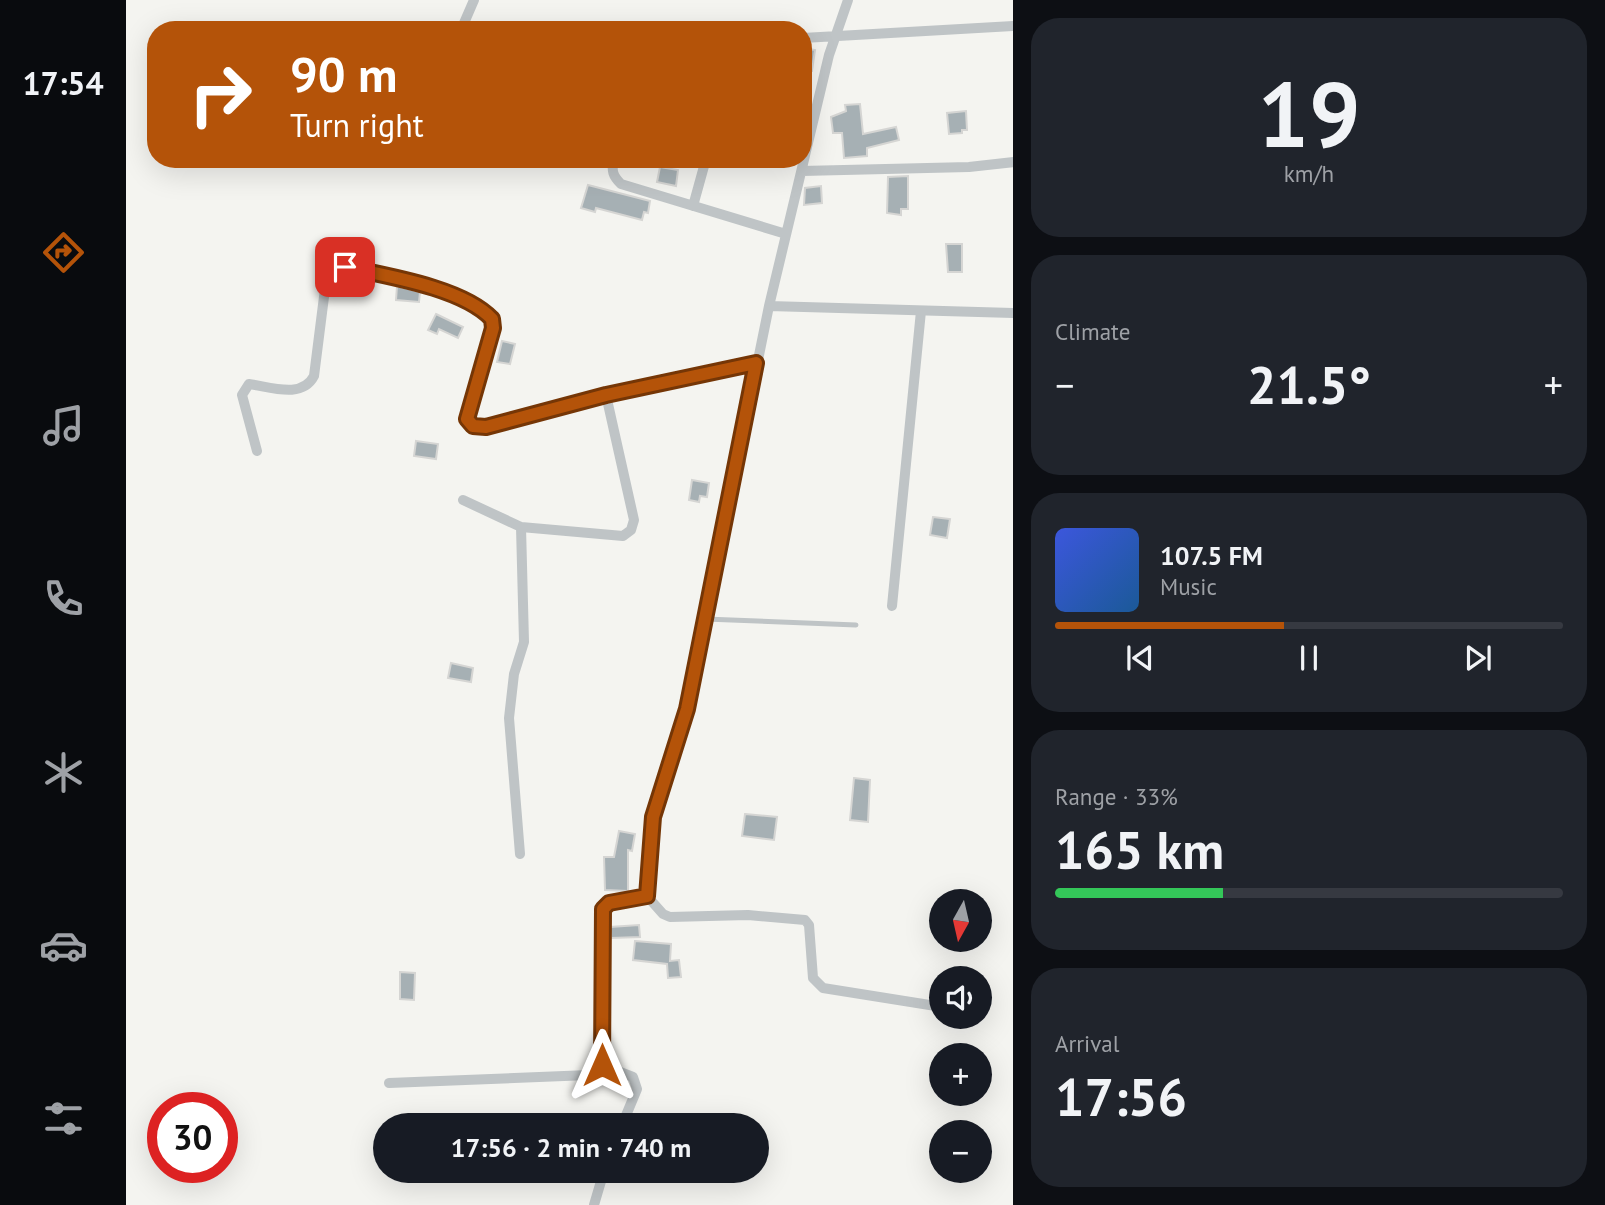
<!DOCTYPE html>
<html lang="en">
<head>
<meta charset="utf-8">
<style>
	:root { --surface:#171b24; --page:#20242c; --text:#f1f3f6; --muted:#9ea1a6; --line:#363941; --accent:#b45309 }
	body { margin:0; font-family:"PT Sans",sans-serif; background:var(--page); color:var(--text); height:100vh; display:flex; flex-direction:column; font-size:26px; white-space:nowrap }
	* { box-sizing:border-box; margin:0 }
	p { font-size:23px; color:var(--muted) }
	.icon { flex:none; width:38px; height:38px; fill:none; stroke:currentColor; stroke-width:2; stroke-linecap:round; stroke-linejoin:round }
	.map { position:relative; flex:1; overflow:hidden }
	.side { display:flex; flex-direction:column; gap:18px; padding:18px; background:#0d0f14; width:592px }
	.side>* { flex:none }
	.top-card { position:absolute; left:21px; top:21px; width:665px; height:147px; border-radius:28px; box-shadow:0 7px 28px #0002; background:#b45309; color:#fff; overflow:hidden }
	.needle { width:46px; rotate:188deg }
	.tools { position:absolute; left:803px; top:889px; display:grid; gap:14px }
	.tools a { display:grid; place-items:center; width:63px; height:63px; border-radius:50%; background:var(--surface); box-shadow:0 7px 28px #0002; font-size:35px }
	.speed { position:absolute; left:21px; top:1092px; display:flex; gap:14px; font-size:35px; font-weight:700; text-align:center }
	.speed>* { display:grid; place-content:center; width:91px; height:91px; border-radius:50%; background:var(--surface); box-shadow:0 7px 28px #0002; line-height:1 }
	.speed .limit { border:10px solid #d22; background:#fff; color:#111 }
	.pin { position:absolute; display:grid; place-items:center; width:60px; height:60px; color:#fff; margin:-30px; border-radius:14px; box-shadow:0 4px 10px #0006 }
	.me { position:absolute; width:77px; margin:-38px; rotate:0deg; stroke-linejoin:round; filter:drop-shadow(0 0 5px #0008) }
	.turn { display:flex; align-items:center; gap:24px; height:147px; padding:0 28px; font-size:32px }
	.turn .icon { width:91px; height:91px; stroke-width:2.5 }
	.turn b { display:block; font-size:49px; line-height:60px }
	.big { font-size:52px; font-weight:700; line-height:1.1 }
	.side .tile { flex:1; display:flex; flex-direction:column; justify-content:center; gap:10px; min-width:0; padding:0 24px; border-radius:28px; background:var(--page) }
	.side .dial { align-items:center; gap:0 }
	.dial b { font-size:91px; line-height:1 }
	.song { display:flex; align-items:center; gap:21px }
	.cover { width:84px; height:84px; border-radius:10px; background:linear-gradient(135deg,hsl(230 70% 55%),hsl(210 70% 35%)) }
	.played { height:7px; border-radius:4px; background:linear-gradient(90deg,var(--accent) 45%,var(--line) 45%) }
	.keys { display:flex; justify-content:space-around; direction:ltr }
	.heat { display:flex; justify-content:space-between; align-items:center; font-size:38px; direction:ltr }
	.charge { height:10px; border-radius:5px; background:linear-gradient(90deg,#34c759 33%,var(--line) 0) }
	.trip { position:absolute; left:247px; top:1113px; width:396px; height:70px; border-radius:35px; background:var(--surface); box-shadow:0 7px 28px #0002; font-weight:700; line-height:70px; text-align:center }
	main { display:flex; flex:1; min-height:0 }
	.menu { display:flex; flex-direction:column; width:126px; justify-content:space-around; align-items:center; background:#090b0e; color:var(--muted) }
	.menu .icon { width:49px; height:49px }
	.menu .active { color:var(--accent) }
	.menu b { font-size:32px; color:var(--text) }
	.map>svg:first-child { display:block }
	.building { fill:#a6b0b4; stroke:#d5d5d3; stroke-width:2 }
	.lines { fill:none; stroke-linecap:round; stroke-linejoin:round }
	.service { stroke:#bfc4c6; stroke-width:5 }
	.minor { stroke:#bfc4c6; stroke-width:10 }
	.route-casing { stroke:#753606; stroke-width:18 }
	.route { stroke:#b45309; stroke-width:12 }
</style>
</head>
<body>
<main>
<nav class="menu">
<b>17:54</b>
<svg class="icon active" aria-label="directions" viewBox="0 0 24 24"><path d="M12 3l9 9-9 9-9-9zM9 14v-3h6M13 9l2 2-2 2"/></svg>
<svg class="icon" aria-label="music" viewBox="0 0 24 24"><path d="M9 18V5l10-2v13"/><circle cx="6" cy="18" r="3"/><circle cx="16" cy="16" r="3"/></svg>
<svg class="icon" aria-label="phone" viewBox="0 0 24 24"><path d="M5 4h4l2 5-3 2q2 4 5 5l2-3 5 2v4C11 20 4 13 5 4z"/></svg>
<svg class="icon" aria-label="climate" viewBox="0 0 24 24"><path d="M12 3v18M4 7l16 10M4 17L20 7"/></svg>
<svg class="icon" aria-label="car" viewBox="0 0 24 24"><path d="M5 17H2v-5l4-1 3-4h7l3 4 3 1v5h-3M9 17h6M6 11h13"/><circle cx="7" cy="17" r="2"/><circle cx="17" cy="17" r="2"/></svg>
<svg class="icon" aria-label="filters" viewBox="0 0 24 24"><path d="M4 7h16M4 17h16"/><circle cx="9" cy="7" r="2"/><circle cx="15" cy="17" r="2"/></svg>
</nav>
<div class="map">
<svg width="888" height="1205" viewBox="0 0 888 1205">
	<rect width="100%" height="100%" fill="#f4f4f0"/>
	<path class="building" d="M677,48L689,50L686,71L677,70Z
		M734,104L737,134L770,127L773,140L741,148V156L718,158L716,133H707L705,117L720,111L719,105Z
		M840,111L841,130H836V133L823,134L821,113Z
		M534,167L552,170L550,186L531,182Z
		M782,176V209H775V215L761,213L762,177Z
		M462,185L524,201L522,213L518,212L516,220L470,208L469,212L455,208Z
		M695,186L696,203L678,205L679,188Z
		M820,244H836V272H822Z
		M271,286L294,292L293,302L270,300Z
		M310,314L337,327L332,338L313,329L311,334L302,330Z
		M376,341L389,344L384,364L371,362Z
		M290,441L312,444L310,459L288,456Z
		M566,480L583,483L581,497L574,496L573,502L563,500Z
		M807,517L824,519L821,538L804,535Z
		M325,663L347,668L345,682L322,678Z
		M728,778L744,780L742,822L724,820Z
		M619,814L651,817L648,840L616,836Z
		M493,831L509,834L506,851L502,850V891L479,890L478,857H488Z
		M513,925L514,937L485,938L484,927Z
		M509,941L545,944L544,961L553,960L555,977L542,978L541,964L507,960Z
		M274,972L289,973L288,1000L274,999Z"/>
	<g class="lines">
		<path class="service" d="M579,619L730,625"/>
		<path class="minor" d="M335,30L348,0
			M677,38L888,26
			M488,159C485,171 487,176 495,184L660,234
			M676,171L843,167L888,162
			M567,206L580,159
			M643,306L888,313
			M131,451L116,395L123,384C145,387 176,399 188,376L200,281L209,272L219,267C261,276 336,287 366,319L367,328L341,420L347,426L360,427L480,395L630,363
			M337,500L395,527L497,536L505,530L508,520L480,395
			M766,606L795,311
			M394,854L383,718L388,674L398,642L395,527
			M521,896L537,914L544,917L622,915L679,920L683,925L687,978L697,988L816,1007
			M263,1083L463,1075L476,1065
			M496,1125L511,1089L507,1077L476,1065L475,917C480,898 504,899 521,896L527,817L561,709L643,306L703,55L722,0
			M468,1205L478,1171"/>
	</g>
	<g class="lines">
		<defs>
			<path id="route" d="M219,267C261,276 337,288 366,319L367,328L341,419L347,426L360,427L480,395L630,363L561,709L527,817L521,896L483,903L477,909L476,1065"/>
		</defs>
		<use href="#route" class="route-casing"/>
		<use href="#route" class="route"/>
	</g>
</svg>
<div class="tools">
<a><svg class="needle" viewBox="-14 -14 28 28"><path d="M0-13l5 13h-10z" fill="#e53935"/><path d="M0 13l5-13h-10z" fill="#9ea1a6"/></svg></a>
<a><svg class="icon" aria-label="sound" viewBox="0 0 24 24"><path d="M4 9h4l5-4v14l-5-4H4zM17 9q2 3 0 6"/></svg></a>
<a>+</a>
<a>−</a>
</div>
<div class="speed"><div class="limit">30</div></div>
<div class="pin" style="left:219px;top:267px;background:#d93025"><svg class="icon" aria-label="arrive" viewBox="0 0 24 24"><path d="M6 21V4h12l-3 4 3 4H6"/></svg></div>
<svg class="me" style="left:476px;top:1065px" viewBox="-20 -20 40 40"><path d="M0-17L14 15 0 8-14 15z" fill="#b45309" stroke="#fff" stroke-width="4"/></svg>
<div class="trip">17:56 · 2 min · 740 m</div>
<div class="top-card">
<div class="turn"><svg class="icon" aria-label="right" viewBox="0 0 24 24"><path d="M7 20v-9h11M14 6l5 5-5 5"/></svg><div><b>90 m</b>Turn right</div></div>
</div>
</div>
<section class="side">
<div class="tile dial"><b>19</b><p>km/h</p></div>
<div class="tile"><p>Climate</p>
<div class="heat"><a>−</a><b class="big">21.5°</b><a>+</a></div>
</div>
<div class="tile">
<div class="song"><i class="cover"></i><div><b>107.5 FM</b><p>Music</p></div></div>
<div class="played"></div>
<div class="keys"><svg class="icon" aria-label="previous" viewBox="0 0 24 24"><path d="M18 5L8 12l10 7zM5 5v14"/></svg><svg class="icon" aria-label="pause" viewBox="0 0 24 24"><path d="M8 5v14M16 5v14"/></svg><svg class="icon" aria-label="next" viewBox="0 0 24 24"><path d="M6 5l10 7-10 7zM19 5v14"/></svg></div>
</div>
<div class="tile"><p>Range · 33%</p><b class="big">165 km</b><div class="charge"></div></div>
<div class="tile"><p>Arrival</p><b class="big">17:56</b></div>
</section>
</main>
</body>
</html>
